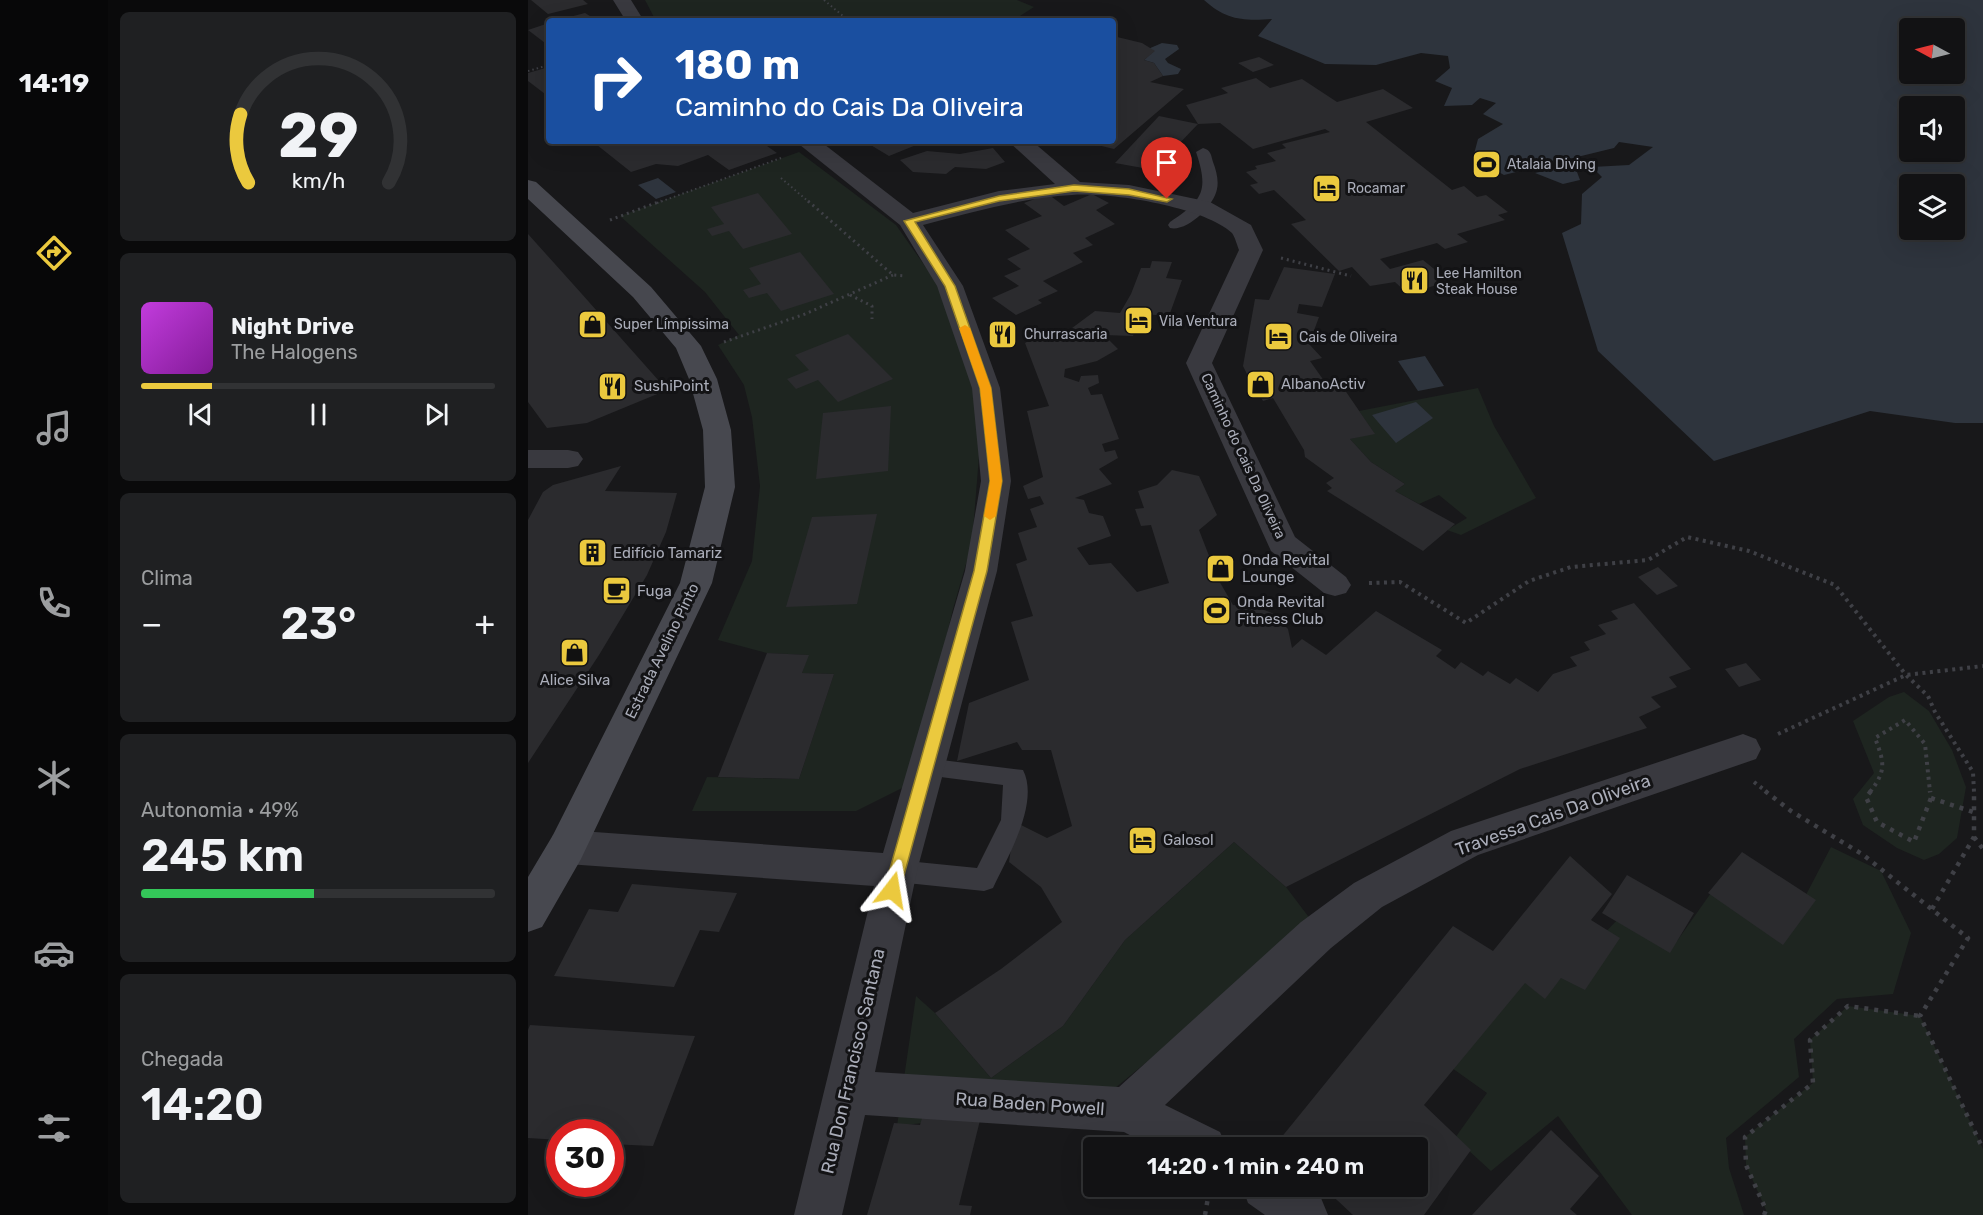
<!DOCTYPE html>
<html lang="pt">
<head>
<meta charset="utf-8">
<style>
	:root { --surface:#121214; --page:#1f2022; --text:#f1f3f6; --muted:#9c9ea0; --line:#313234; --accent:#ebc93e }
	body { margin:0; font-family:Rubik,sans-serif; background:var(--page); color:var(--text); height:100vh; display:flex; flex-direction:column; font-size:22px; white-space:nowrap }
	* { box-sizing:border-box; margin:0 }
	p { font-size:20px; color:var(--muted) }
	.icon { flex:none; width:33px; height:33px; fill:none; stroke:currentColor; stroke-width:2; stroke-linecap:round; stroke-linejoin:round }
	.map { position:relative; flex:1; overflow:hidden }
	.details { display:flex; flex-direction:column; gap:12px; padding:12px; background:#0a0a0b; width:420px }
	.details>* { flex:none }
	.banner { position:absolute; left:18px; top:18px; width:570px; height:126px; border-radius:6px; box-shadow:0 6px 24px #0002,0 0 0 2px var(--line); background:#1a4fa0; color:#fff; overflow:hidden }
	.needle { width:39px; rotate:277deg }
	.fabs { position:absolute; left:1371px; top:18px; display:grid; gap:12px }
	.fabs a { display:grid; place-items:center; width:66px; height:66px; border-radius:6px; background:var(--surface); box-shadow:0 6px 24px #0002,0 0 0 2px var(--line); font-size:30px }
	.speed { position:absolute; left:18px; top:1119px; display:flex; gap:12px; font-size:30px; font-weight:700; text-align:center }
	.speed>* { display:grid; place-content:center; width:78px; height:78px; border-radius:50%; background:var(--surface); box-shadow:0 6px 24px #0002,0 0 0 2px var(--line); line-height:1 }
	.speed .limit { border:9px solid #d22; background:#fff; color:#111 }
	.pin { position:absolute; display:grid; place-items:center; width:51px; height:51px; color:#fff; margin:-62px -26px; border-radius:50% 50% 50% 0; rotate:-45deg; box-shadow:0 0 6px #0007 }
	.pin .icon { rotate:45deg }
	.me { position:absolute; width:66px; margin:-33px; rotate:14deg; stroke-linejoin:round; filter:drop-shadow(0 0 4px #0008) }
	.turn { display:flex; align-items:center; gap:21px; height:126px; padding:0 30px; font-size:27px }
	.turn .icon { width:78px; height:78px; stroke-width:2.5 }
	.turn b { display:block; font-size:42px; line-height:51px }
	.big { font-size:45px; font-weight:600; line-height:1.1 }
	.details .card { flex:1; display:flex; flex-direction:column; justify-content:center; gap:9px; min-width:0; padding:0 21px; border-radius:9px; background:var(--page) }
	.details .dial { align-items:center; gap:0 }
	.dial svg { height:156px; overflow:visible; fill:none; stroke:var(--line); stroke-width:7; stroke-linecap:round; text-anchor:middle }
	.dial text { fill:var(--text); stroke:none }
	.song { display:flex; align-items:center; gap:18px }
	.cover { width:72px; height:72px; border-radius:9px; background:linear-gradient(135deg,hsl(290 70% 55%),hsl(290 70% 35%)) }
	.played { height:6px; border-radius:3px; background:linear-gradient(90deg,var(--accent) 20%,var(--line) 20%) }
	.keys { display:flex; justify-content:space-around; direction:ltr }
	.heat { display:flex; justify-content:space-between; align-items:center; font-size:33px; direction:ltr }
	.charge { height:9px; border-radius:4px; background:linear-gradient(90deg,#34c759 49%,var(--line) 0) }
	.trip { position:absolute; left:555px; top:1137px; width:345px; height:60px; border-radius:6px; background:var(--surface); box-shadow:0 6px 24px #0002,0 0 0 2px var(--line); font-weight:600; line-height:60px; text-align:center }
	main { display:flex; flex:1; min-height:0 }
	.dock { display:flex; flex-direction:column; width:108px; justify-content:space-around; align-items:center; background:#070708; color:var(--muted) }
	.dock .icon { width:42px; height:42px }
	.dock .selected { color:var(--accent) }
	.dock b { font-size:27px; color:var(--text) }
	.map>svg:first-child { display:block }
	.green { fill:#1e2520 }
	.water { fill:#2e343d; fill-rule:evenodd }
	.building { fill:#2b2b2e }
	.lines { fill:none; stroke-linecap:round; stroke-linejoin:round }
	.path-far3 { stroke:#3f4046; stroke-width:2; stroke-dasharray:1.5 3; stroke-linecap:butt }
	.path-far2 { stroke:#3f4046; stroke-width:3; stroke-dasharray:2 4; stroke-linecap:butt }
	.path-far1 { stroke:#3f4046; stroke-width:4; stroke-dasharray:3 4.5; stroke-linecap:butt }
	.path { stroke:#3f4046; stroke-width:4.5; stroke-dasharray:4 6; stroke-linecap:butt }
	.lane { fill:#39393f; fill-rule:evenodd }
	.street { fill:#39393f; fill-rule:evenodd }
	.secondary { fill:#47484f; fill-rule:evenodd }
	.route { fill:#ebc93e; stroke:#998328; stroke-width:1.5 }
	.slow { fill:#f59e0b }
	.labels { text-anchor:middle; dominant-baseline:central; stroke-width:6; stroke-linejoin:round; paint-order:stroke }
	.far-poi-label { font-size:14px; fill:#aaadb9; stroke:#131315; text-anchor:start }
	.far-street-label { font-size:14px; fill:#aaadb9; stroke:#131315 }
	.poi-label { font-size:15px; fill:#aaadb9; stroke:#131315; text-anchor:start }
	.street-label { font-size:15px; fill:#aaadb9; stroke:#131315 }
	.near-street-label { font-size:18px; fill:#aaadb9; stroke:#131315 }
</style>
</head>
<body>
<main>
<nav class="dock">
<b>14:19</b>
<svg class="icon selected" aria-label="directions" viewBox="0 0 24 24"><path d="M12 3l9 9-9 9-9-9zM9 14v-3h6M13 9l2 2-2 2"/></svg>
<svg class="icon" aria-label="music" viewBox="0 0 24 24"><path d="M9 18V5l10-2v13"/><circle cx="6" cy="18" r="3"/><circle cx="16" cy="16" r="3"/></svg>
<svg class="icon" aria-label="phone" viewBox="0 0 24 24"><path d="M5 4h4l2 5-3 2q2 4 5 5l2-3 5 2v4C11 20 4 13 5 4z"/></svg>
<svg class="icon" aria-label="climate" viewBox="0 0 24 24"><path d="M12 3v18M4 7l16 10M4 17L20 7"/></svg>
<svg class="icon" aria-label="car" viewBox="0 0 24 24"><path d="M5 17H2v-5l4-1 3-4h7l3 4 3 1v5h-3M9 17h6M6 11h13"/><circle cx="7" cy="17" r="2"/><circle cx="17" cy="17" r="2"/></svg>
<svg class="icon" aria-label="filters" viewBox="0 0 24 24"><path d="M4 7h16M4 17h16"/><circle cx="9" cy="7" r="2"/><circle cx="15" cy="17" r="2"/></svg>
</nav>
<section class="details">
<div class="card dial"><svg viewBox="0 0 100 80">
<path d="M14 69A42 42 0 1 1 86 69"/>
<path d="M14 69A42 42 0 0 1 10 34" stroke="#ebc93e"/>
<text x="50" y="56" font-size="32" font-weight="700">29</text>
<text x="50" y="72" font-size="11">km/h</text>
</svg></div>
<div class="card">
<div class="song"><i class="cover"></i><div><b>Night Drive</b><p>The Halogens</p></div></div>
<div class="played"></div>
<div class="keys"><svg class="icon" aria-label="previous" viewBox="0 0 24 24"><path d="M18 5L8 12l10 7zM5 5v14"/></svg><svg class="icon" aria-label="pause" viewBox="0 0 24 24"><path d="M8 5v14M16 5v14"/></svg><svg class="icon" aria-label="next" viewBox="0 0 24 24"><path d="M6 5l10 7-10 7zM19 5v14"/></svg></div>
</div>
<div class="card"><p>Clima</p>
<div class="heat"><a>−</a><b class="big">23°</b><a>+</a></div>
</div>
<div class="card"><p>Autonomia · 49%</p><b class="big">245 km</b><div class="charge"></div></div>
<div class="card"><p>Chegada</p><b class="big">14:20</b></div>
</section>
<div class="map">
<svg width="1455" height="1215" viewBox="0 0 1455 1215">
	<rect width="100%" height="100%" fill="#18181a"/>
	<path class="green" d="M117,0H489L506,7L484,21H128Z
		M271,152L368,225L406,279L456,394L444,543L425,609L392,747L378,786L328,811H164L179,777L271,779L306,674L274,673L280,655L239,653L190,640L224,561L232,486L224,417L216,385L190,345L211,335L177,292L92,216Z
		M950,388L966,426L1008,498L933,535L919,530L939,518L911,495L891,504L867,491L877,484L843,462L822,439L846,433L831,411Z
		M1376,692L1401,711L1424,750L1438,787L1429,838L1411,854L1396,860L1369,848L1335,825L1325,799L1346,773L1325,721L1361,697Z
		M706,842L758,887L786,924L569,1103L369,1126L388,996L407,1013L463,1078L535,1026L597,940Z
		M1303,847L1353,871L1383,933L1365,994L1309,999L1266,1039L1271,1077L1198,1138L1201,1168L1216,1215H1104L1030,1116L963,1171L927,1138L959,1093L924,1068L1004,971L1027,984L1094,915L1149,941L1197,873L1269,912Z
		M1320,1006L1392,1016L1455,1149V1215H1236L1238,1210L1218,1165L1217,1137L1285,1083L1282,1040Z"/>
	<path class="water" d="M676,0H1455V423H1427L1342,411L1186,461L1070,351L1034,233L1053,224L1054,194L1074,177L1064,167L1101,165L1125,147L1091,142L1086,148L976,175L945,158L950,139L975,124L955,114L968,103L952,98L944,105L916,106L924,88L907,81L922,68L920,56L893,53L848,65L797,64L730,36L744,19C715,21 698,20 676,0ZM1426,28V74H1382V28ZM1426,106V152H1382V106ZM1426,184V230H1382V184Z
		M634,43L649,45L651,49L637,59L640,63L653,69L650,74L635,76L626,63L616,60L626,51L620,49Z
		M1046,164L1052,180L1035,184L1007,173Z
		M130,178L148,192L128,199L110,185Z
		M897,356L916,386L890,391L870,361Z
		M888,402L905,418L868,443L844,415Z"/>
	<path class="building" d="M3,0H55L60,4L20,14Z
		M57,13L70,21H30V20Z
		M21,23V46L0,30Z
		M585,36L614,43L627,51L616,60L626,63L635,76L622,82L656,89L586,149L557,142L585,141Z
		M731,57L746,65L725,72L710,63Z
		M21,67V97L0,81V73Z
		M728,78L742,88L774,79L809,102L855,89L885,108L838,122L924,190L936,186L949,197L958,195L980,212L970,215L977,220L929,234L940,242L917,249L909,243L852,259L862,269L895,260L921,281L880,294L867,282L842,286L824,267L811,271L763,224L778,220L746,190L731,194L722,185L730,183L718,172L729,169L727,166L748,161L739,153L758,148L754,144L802,132L797,129L725,149L692,123L670,124L626,170L587,163L631,116L670,124L658,105L700,93L693,88Z
		M64,141H232L249,153L201,170L180,155L150,166L128,164L103,172Z
		M336,141H398L361,156Z
		M465,148L477,162L458,169L427,167L418,174L385,172L372,160L399,151L432,154Z
		M230,193L264,234L215,249L201,231L184,236L179,229L196,224L183,207Z
		M520,194L536,206L564,194L581,203L568,210L587,224L557,238L565,245L545,253L555,262L515,281L530,291L510,300L514,303L488,315L464,298L491,286L476,276L493,269L479,259L502,249L477,230L514,216L496,203Z
		M0,234L53,293L139,390L59,423L19,428L0,402Z
		M272,252L306,294L253,311L239,293L221,298L215,290L233,284L221,268Z
		M624,261L644,262L638,278L654,280L641,316L614,314L605,336L576,335L590,349L569,361L537,369L536,377L551,382L553,376L570,375L571,383L560,388L563,395L574,394L591,439L574,444L577,452L587,450L590,458L571,469L584,484L547,498L556,500L561,513L575,516L583,536L549,548L561,565L583,563L609,592L641,583L623,525L613,526L607,509L616,508L610,491L629,485L644,470L671,476L689,515L671,530L690,579L705,605L726,606L744,613L760,629L764,648L774,639L798,655L848,611L914,650L908,656L927,669L933,662L955,676L960,671L982,684L988,678L1010,692L1025,674L1049,666L1042,657L1062,650L1056,642L1078,634L1070,625L1090,619L1083,611L1106,603L1163,669L1141,677L1149,687L1123,697L1133,707L1111,717L1119,728L992,769L758,887L706,842L597,940L535,1026L463,1078L407,1013L473,969L534,922L513,887L481,862L487,822L519,838L544,826L523,750H494L489,742L429,761L441,703L501,680L483,622L505,616L488,564L499,560L490,533L509,527L502,509L516,504L512,496L500,499L495,486L515,477L499,411L521,406L497,343L521,328L529,335L540,331L567,311L592,313L603,294L613,268H622Z
		M756,267L807,274L794,307L771,304L769,313L791,317L781,344L794,358L782,361L799,385L812,383L847,434L822,439L843,462L877,484L867,491L927,524L895,551L799,491L804,488L798,483L806,478L777,457L776,450L745,398L735,401L720,376L715,366L727,299L741,300Z
		M320,334L365,379L310,402L290,380L268,389L259,379L281,370L267,355Z
		M363,406L360,471L288,479L295,413Z
		M93,466L77,491L149,493L138,532L119,575L71,655L0,763V520L15,492L25,485Z
		M349,514L329,604L258,607L284,517Z
		M1130,567L1150,586L1129,595L1110,577Z
		M239,653L281,655L274,673L306,674L271,779L190,777Z
		M1218,663L1233,680L1211,687L1197,669Z
		M1214,852L1288,900L1255,945L1180,893Z
		M1042,856L1084,894L1063,920L1092,938L1057,990L1033,978L1017,999L997,983L896,1105L943,1150L896,1215H825L794,1186H890V1148H751L748,1144L925,926L965,951Z
		M1099,875L1166,913L1142,953L1074,913Z
		M104,884L209,893L191,932L172,930L146,987L26,976L61,909L90,912Z
		M2,1025L167,1036L125,1146L82,1144V1132H32V1140L0,1138V1030Z
		M402,1091L458,1096L431,1205L444,1206L442,1215H339L366,1123L392,1125Z
		M1023,1130L1071,1176L1042,1209L1049,1215H944Z"/>
	<g class="lines">
		<path class="path-far3" d="M296,0L321,21
			M0,71L21,65
			M253,178L282,203
			M129,203L253,158"/>
		<path class="path-far2" d="M280,201L365,275L378,276
			M82,220L133,201
			M753,258L823,276
			M322,295L344,306V319
			M196,342L277,314L365,275"/>
		<path class="path-far1" d="M841,583L872,582L938,623L1001,581L1043,567L1120,560L1159,537L1221,551L1307,585L1378,675L1400,696L1407,712L1445,772L1446,792
			M1250,734L1378,675L1455,666
			M1226,782L1239,792
			M1342,792C1359,770 1356,762 1347,738L1377,720L1397,744L1402,792"/>
		<path class="path" d="M1237,791L1263,811L1334,854L1440,938L1392,1016L1455,1149
			M1343,791L1338,797L1349,822L1386,842L1403,798L1402,791
			M1403,798L1448,813
			M1446,837L1455,849
			M1404,909L1446,837V791
			M677,1215L682,1186
			M1236,1215L1238,1210L1218,1165L1217,1137L1285,1083L1282,1040L1320,1006L1392,1016"/>
		<path class="lane" d="M675,148C683,150 683,155 685,162C688,170 691,180 689,189C686,206 659,232 642,228L640,225L642,222C675,200 681,191 668,152Z
			M397,758L495,770C512,803 479,858 465,888L456,891L369,882L360,879L356,871L360,863L369,860L449,868L473,820L475,785L389,774L385,767L389,760Z"/>
		<path class="street" d="M85,0H103L116,21H98Z
			M267,141H292L385,213L471,191L527,184L480,141H504L552,182L601,185L682,202L723,225L735,250L684,363L767,537L818,577L823,585L818,593L807,596L796,593L743,551L658,363L711,250C709,245 707,237 704,233C676,207 582,192 544,195C493,198 444,212 395,225L435,286L472,388L483,481L469,571L389,871L347,1072L591,1087L773,922L826,883L923,831L1215,734L1228,739L1233,749L1228,759L950,855L854,907L803,948L637,1105L692,1132L699,1148H626L596,1132L337,1115L314,1215H266L346,886L39,864L25,859L20,847L25,835L39,830L355,853L437,571L453,481L444,388L409,286L372,225Z
			M0,450H40L50,452L55,459L50,466L40,468H0Z
			M714,1186H777L793,1198L800,1215H737L720,1203Z"/>
		<path class="secondary" d="M0,180L8,182L123,287L173,346L189,379L203,430L207,487L184,583L53,859L14,927L0,932V877L25,835L152,583L177,487L175,430L161,379L148,348L105,297L0,199Z"/>
	</g>
	<path class="route" d="M546,185L601,189L644,199L639,202L601,195L546,191L471,201L387,222L427,286L463,388L474,481L459,571L372,890L370,896L364,898L358,896L356,890L446,571L462,481L452,388L417,286L376,221L471,196Z"/>
	<path class="slow" d="M437,325L442,328L463,388L474,481L468,516L462,520L456,516L462,481L452,388L431,328Z"/>
	<defs>
		<symbol id="stadium-square" viewBox="-11 -11 22 22"><rect x="-9" y="-9" width="18" height="18" rx="4" fill="#ebc93e" stroke="#131315"/><path d="M0-5a6.5 5 0 1 0 0 10a6.5 5 0 1 0 0-10ZM-3.5-1.8h7v3.6h-7Z" fill="#111"/></symbol>
		<symbol id="hotel-square" viewBox="-11 -11 22 22"><rect x="-9" y="-9" width="18" height="18" rx="4" fill="#ebc93e" stroke="#131315"/><path d="M-6-4.5h1.5V1H6V5H4.5V3h-9V5H-6ZM-4 0a1.8 1.8 0 1 1 3.6 0ZM.5 0V-2.5h3Q6-2.5 6 0Z" fill="#111"/></symbol>
		<symbol id="restaurant-square" viewBox="-11 -11 22 22"><rect x="-9" y="-9" width="18" height="18" rx="4" fill="#ebc93e" stroke="#131315"/><path d="M-5-6h1v4h1v-4h1v4h1v-4h1v5L-1.5 .5V6h-2V.5L-5-1ZM5-6V6H3V1.5H1.5Q1.5-4 5-6Z" fill="#111"/></symbol>
		<symbol id="shop-square" viewBox="-11 -11 22 22"><rect x="-9" y="-9" width="18" height="18" rx="4" fill="#ebc93e" stroke="#131315"/><path d="M-5-2.5h2.3a2.7 3.5 0 0 1 5.4 0H5L5.5 6h-11ZM-1.5-2.5h3a1.5 2.3 0 0 0-3 0Z" fill="#111"/></symbol>
		<symbol id="building-square" viewBox="-11 -11 22 22"><rect x="-9" y="-9" width="18" height="18" rx="4" fill="#ebc93e" stroke="#131315"/><path d="M-4-6H4V6H1V3H-1V6H-4ZM-2.5-4.3h1.7v1.8h-1.7ZM.8-4.3h1.7v1.8H.8ZM-2.5-1h1.7V.8h-1.7ZM.8-1h1.7V.8H.8Z" fill="#111"/></symbol>
		<symbol id="cafe-square" viewBox="-11 -11 22 22"><rect x="-9" y="-9" width="18" height="18" rx="4" fill="#ebc93e" stroke="#131315"/><path d="M-5.5-4.5H6V0H3Q3 3.5 0 3.5H-2.5Q-5.5 3.5-5.5 0ZM3-3.2v2h1.7v-2ZM-6 4.5H4V6H-6Z" fill="#111"/></symbol>
	</defs>
	<g fill-rule="evenodd">
		<use href="#stadium-square" x="942" y="148" width="33" height="33"/>
		<use href="#hotel-square" x="782" y="172" width="33" height="33"/>
		<use href="#restaurant-square" x="870" y="264" width="33" height="33"/>
		<use href="#hotel-square" x="594" y="304" width="33" height="33"/>
		<use href="#shop-square" x="48" y="308" width="33" height="33"/>
		<use href="#restaurant-square" x="458" y="318" width="33" height="33"/>
		<use href="#hotel-square" x="734" y="320" width="33" height="33"/>
		<use href="#shop-square" x="716" y="368" width="33" height="33"/>
		<use href="#restaurant-square" x="68" y="370" width="33" height="33"/>
		<use href="#building-square" x="48" y="536" width="33" height="33"/>
		<use href="#shop-square" x="676" y="552" width="33" height="33"/>
		<use href="#cafe-square" x="72" y="574" width="33" height="33"/>
		<use href="#stadium-square" x="672" y="594" width="33" height="33"/>
		<use href="#shop-square" x="30" y="636" width="33" height="33"/>
		<use href="#hotel-square" x="598" y="824" width="33" height="33"/>
	</g>
	<g class="labels">
		<g class="far-poi-label">
			<text x="979" y="164">Atalaia Diving</text>
			<text x="819" y="188">Rocamar</text>
			<text x="908" y="273">Lee Hamilton<tspan x="908" dy="16">Steak House</tspan></text>
			<text x="631" y="321">Vila Ventura</text>
			<text x="86" y="324">Super Límpissima</text>
			<text x="496" y="334">Churrascaria</text>
			<text x="771" y="337">Cais de Oliveira</text>
		</g>
		<g class="far-street-label">
			<text transform="translate(715 456) rotate(65)">Caminho do Cais Da Oliveira</text>
		</g>
		<g class="poi-label">
			<text x="753" y="384">AlbanoActiv</text>
			<text x="106" y="386">SushiPoint</text>
			<text x="85" y="553">Edifício Tamariz</text>
			<text x="714" y="560">Onda Revital<tspan x="714" dy="17">Lounge</tspan></text>
			<text x="109" y="591">Fuga</text>
			<text x="709" y="602">Onda Revital<tspan x="709" dy="17">Fitness Club</tspan></text>
			<text x="47" y="680" text-anchor="middle">Alice Silva</text>
			<text x="635" y="840">Galosol</text>
		</g>
		<g class="street-label">
			<text transform="translate(134 651) rotate(-64)">Estrada Avelino Pinto</text>
		</g>
		<g class="near-street-label">
			<text transform="translate(1025 815) rotate(-20)">Travessa Cais Da Oliveira</text>
			<text transform="translate(325 1061) rotate(-77)">Rua Don Francisco Santana</text>
			<text transform="translate(502 1104) rotate(4)">Rua Baden Powell</text>
		</g>
	</g>
</svg>
<div class="fabs">
<a><svg class="needle" viewBox="-14 -14 28 28"><path d="M0-13l5 13h-10z" fill="#e53935"/><path d="M0 13l5-13h-10z" fill="#9c9ea0"/></svg></a>
<a><svg class="icon" aria-label="sound" viewBox="0 0 24 24"><path d="M4 9h4l5-4v14l-5-4H4zM17 9q2 3 0 6"/></svg></a>
<a><svg class="icon" aria-label="layers" viewBox="0 0 24 24"><path d="M12 4l9 5-9 5-9-5zM3 14l9 5 9-5"/></svg></a>
</div>
<div class="speed"><div class="limit">30</div></div>
<div class="pin" style="left:639px;top:199px;background:#d93025"><svg class="icon" aria-label="arrive" viewBox="0 0 24 24"><path d="M6 21V4h12l-3 4 3 4H6"/></svg></div>
<svg class="me" style="left:364px;top:890px" viewBox="-20 -20 40 40"><path d="M0-17L14 15 0 8-14 15z" fill="#ebc93e" stroke="#fff" stroke-width="4"/></svg>
<div class="trip">14:20 · 1 min · 240 m</div>
<div class="banner">
<div class="turn"><svg class="icon" aria-label="right" viewBox="0 0 24 24"><path d="M7 20v-9h11M14 6l5 5-5 5"/></svg><div><b>180 m</b>Caminho do Cais Da Oliveira</div></div>
</div>
</div>
</main>
</body>
</html>
